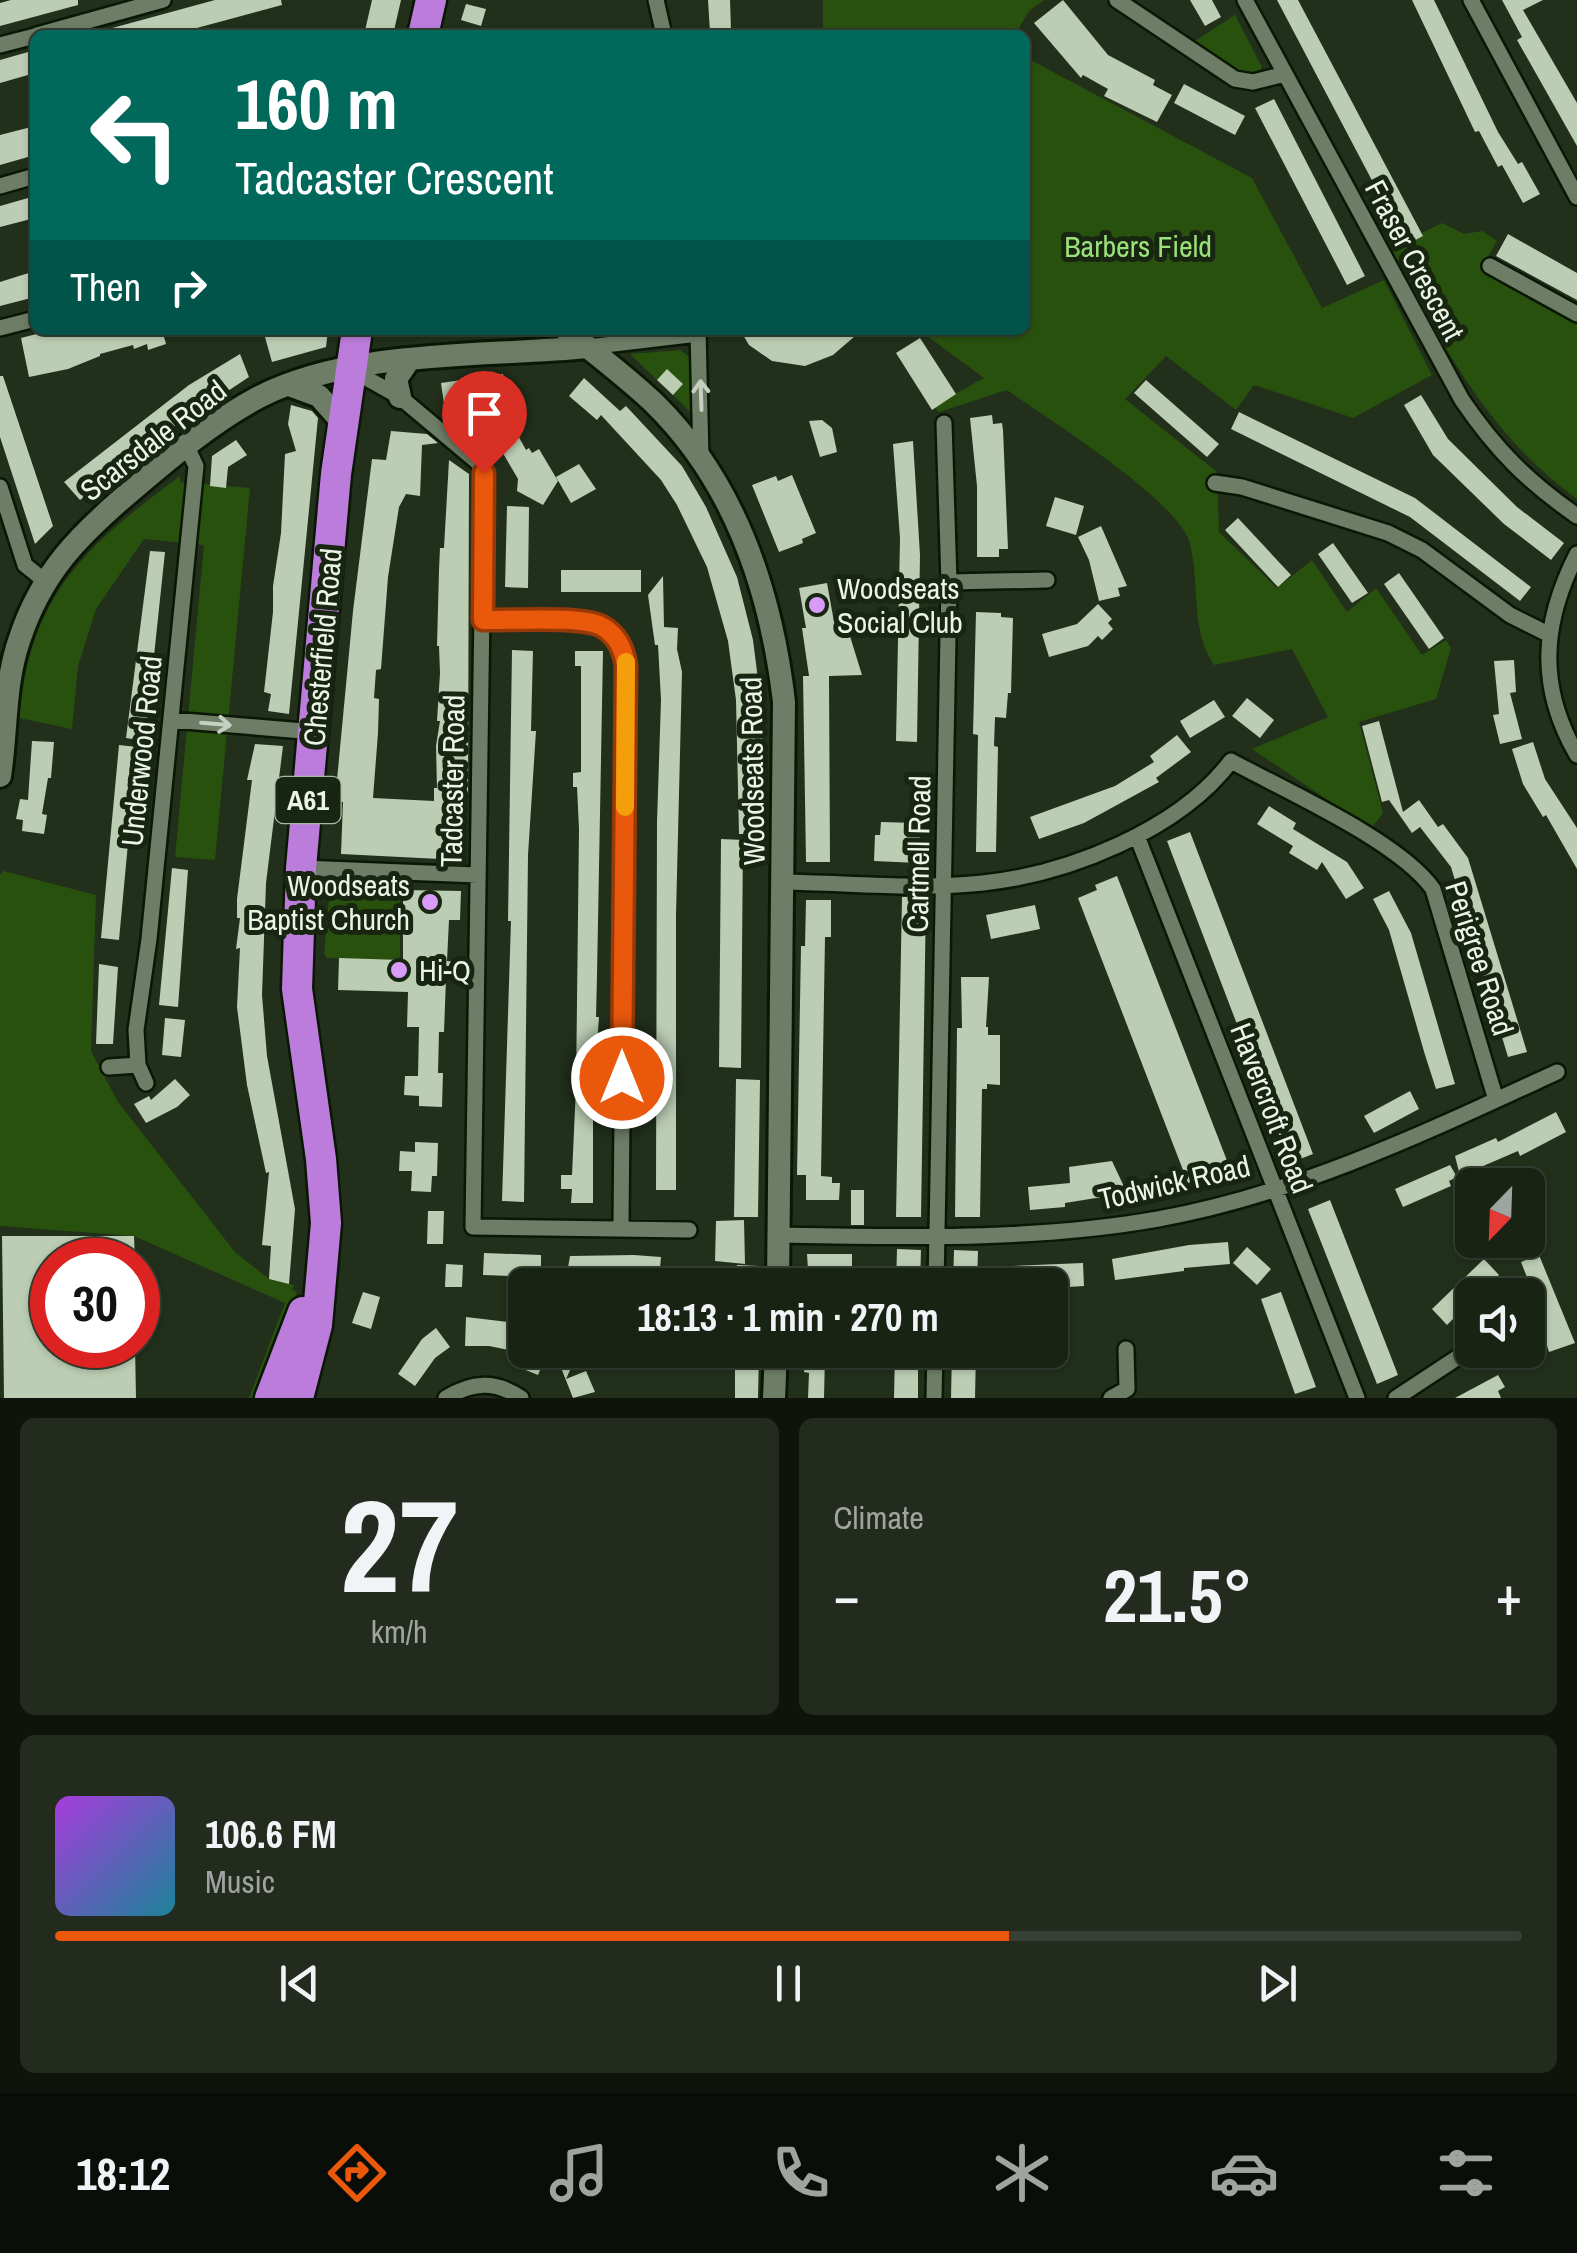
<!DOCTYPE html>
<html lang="en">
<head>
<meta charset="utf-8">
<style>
	:root { --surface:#192314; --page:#222b1d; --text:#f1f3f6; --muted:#9fa4a0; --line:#374034; --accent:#ea580c }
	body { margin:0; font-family:"Archivo Narrow",sans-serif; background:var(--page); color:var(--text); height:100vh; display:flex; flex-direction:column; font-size:38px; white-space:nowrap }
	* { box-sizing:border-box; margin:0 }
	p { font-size:32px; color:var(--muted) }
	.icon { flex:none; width:55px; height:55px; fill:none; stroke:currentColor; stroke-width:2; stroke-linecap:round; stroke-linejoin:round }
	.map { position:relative; height:1398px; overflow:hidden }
	.sheet { display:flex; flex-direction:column; gap:20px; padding:20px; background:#0e130b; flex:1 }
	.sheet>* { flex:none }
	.banner { position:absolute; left:30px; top:30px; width:1000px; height:305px; border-radius:15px; box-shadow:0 2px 8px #0004,0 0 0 2px var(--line); background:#00695c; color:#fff; overflow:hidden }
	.needle { width:65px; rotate:203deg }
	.buttons { position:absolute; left:1455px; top:1168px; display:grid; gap:20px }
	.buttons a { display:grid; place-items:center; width:90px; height:90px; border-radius:15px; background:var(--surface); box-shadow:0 2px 8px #0004,0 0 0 2px var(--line); font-size:50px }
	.speed { position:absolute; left:30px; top:1238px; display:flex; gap:20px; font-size:50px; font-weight:700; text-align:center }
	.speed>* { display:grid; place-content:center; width:130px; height:130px; border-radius:50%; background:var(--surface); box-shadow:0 2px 8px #0004,0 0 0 2px var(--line); line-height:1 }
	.speed .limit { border:15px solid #d22; background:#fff; color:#111 }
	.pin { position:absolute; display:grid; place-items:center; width:85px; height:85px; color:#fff; margin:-102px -42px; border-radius:50% 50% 50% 0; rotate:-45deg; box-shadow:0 0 10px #0007 }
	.pin .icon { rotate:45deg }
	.me { position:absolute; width:110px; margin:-55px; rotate:0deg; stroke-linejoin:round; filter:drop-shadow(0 0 8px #0008) }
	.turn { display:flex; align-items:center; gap:35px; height:210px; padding:0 40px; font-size:45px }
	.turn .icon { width:130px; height:130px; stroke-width:2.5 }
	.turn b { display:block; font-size:70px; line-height:85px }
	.then { display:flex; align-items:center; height:95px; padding:0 40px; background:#0003; gap:20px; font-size:38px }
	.big { font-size:75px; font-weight:700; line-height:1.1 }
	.sheet .widget { flex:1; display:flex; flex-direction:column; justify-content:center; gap:15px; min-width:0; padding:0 35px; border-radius:15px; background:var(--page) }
	.sheet .dial { align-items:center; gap:0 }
	.dial b { font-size:130px; line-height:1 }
	.song { display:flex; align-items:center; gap:30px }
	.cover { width:120px; height:120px; border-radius:15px; background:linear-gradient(135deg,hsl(280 70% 55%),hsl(190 70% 35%)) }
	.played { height:10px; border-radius:5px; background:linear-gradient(90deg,var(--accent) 65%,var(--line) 65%) }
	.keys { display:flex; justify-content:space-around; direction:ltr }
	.heat { display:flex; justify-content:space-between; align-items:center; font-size:55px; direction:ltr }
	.sheet .tiles { flex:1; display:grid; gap:20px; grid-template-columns:1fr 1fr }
	.widget:last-child { grid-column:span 2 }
	.trip { position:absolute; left:508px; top:1268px; width:560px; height:100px; border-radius:15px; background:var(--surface); box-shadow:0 2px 8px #0004,0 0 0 2px var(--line); font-weight:700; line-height:100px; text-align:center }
	.dock { display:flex; height:160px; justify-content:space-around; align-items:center; background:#0a0e08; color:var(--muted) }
	.dock .icon { width:70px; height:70px }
	.dock .selected { color:var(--accent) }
	.dock b { font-size:45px; color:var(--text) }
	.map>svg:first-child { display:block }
	.green { fill:#28510e }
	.building { fill:#bbcdb3 }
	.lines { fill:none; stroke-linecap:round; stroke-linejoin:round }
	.street-casing { stroke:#0a1705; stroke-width:20 }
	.secondary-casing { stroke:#0a1705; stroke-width:28 }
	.highway-casing { stroke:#0a1705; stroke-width:35 }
	.street { stroke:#6d7d66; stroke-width:15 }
	.secondary { stroke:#6d7d66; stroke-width:22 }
	.highway { stroke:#bb7cdc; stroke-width:30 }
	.oneway { stroke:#c5d0c0 }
	.route-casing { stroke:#983908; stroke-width:25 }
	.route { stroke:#ea580c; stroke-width:18 }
	.slow { stroke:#f59e0b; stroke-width:18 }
	.poi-dot { fill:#d89bf8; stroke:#182511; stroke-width:4 }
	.labels { text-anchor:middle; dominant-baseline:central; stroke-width:10; stroke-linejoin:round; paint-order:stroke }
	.shield { fill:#182511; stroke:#acb6a7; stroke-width:2.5 }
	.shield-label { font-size:28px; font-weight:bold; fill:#ebf4e7 }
	.park-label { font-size:30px; fill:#9be07a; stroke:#182511 }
	.street-label { font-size:30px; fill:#ebf4e7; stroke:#182511 }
	.poi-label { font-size:30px; fill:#ebf4e7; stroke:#182511; text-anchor:start }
</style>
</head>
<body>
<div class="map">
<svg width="1577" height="1398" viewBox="0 0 1577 1398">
	<rect width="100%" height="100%" fill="#212f1b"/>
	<path class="green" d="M823,0H1044L1029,11L1015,35H695L823,31Z
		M1235,15L1262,67L1258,75L1232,71L1193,42Z
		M1025,57L1252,178L1322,308L1384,280L1432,375L1353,418L1254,385L1236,410L1166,356L1125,399L1217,472L1219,532L1277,588L1312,560L1347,612L1376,588L1422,655L1446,640L1451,648L1436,699L1359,722L1383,813L1371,829L1252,749L1328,717L1292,649L1214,665C1190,630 1200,584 1190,544C1180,501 1046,418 1007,390L939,412L933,406L984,378L919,330H1025Z
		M1442,223L1464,234L1482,231L1497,241L1482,267L1577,318V499C1490,437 1439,341 1391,248Z
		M680,350L691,358L695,411L692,414L673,395L683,384L668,370L657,380L630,354Z
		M180,476V482L250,488L215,860L175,857L204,545L144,539L96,609L78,666L72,729L19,718C30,594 86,546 180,476Z
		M3,871L96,895L91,1051L118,1102L235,1252L269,1279L294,1285L292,1290L297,1292L255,1398H249L285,1303L134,1236L0,1226V875Z
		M330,888L403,890V896H400V960L327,958L324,954Z"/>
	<path class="building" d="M11,0H78V5L0,26V3Z
		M215,0H281L282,5L171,35H105V30Z
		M372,0H401L393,35H364Z
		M708,0H730L731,31L710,32Z
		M1063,0L1108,55L1155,80L1153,85L1172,95L1157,122L1104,96L1108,89L1083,75L1081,78L1034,23Z
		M1190,0H1212L1221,17L1205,26Z
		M1277,0H1298L1423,236L1406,245Z
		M1412,0H1434L1498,132L1518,164L1522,162L1540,194L1523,203L1502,165L1498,167L1479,131L1475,132Z
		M1502,0H1543L1523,10L1577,103V146L1517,40L1522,37Z
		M466,4L486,9L481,26L461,20Z
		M35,50V73L0,83V60Z
		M1184,84L1245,116L1235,135L1174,103Z
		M1274,99L1365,276L1347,285L1255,108Z
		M35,126V155L0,165V135Z
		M35,196V218L0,227V206Z
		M1508,234L1577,273V300L1496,256Z
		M35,271V297L0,306V282Z
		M52,330H179L180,331L164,337L166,344L148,350L147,344L134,349L133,345L100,354V356L68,369L29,377L21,338Z
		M263,330H328L326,347L272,362Z
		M740,330L801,331L862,330L833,355L805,366L772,361L749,345Z
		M920,338L956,394L932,410L896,353Z
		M240,354L249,377L172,428L80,500L64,482L189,385Z
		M667,369L683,384L673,395L657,380Z
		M503,374L506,398L444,404L441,383Z
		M0,376H3L53,526L35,544L0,437Z
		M584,378L620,411L626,406L682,466L706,507L737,577L753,640L762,711L763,834H739L736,700L728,641L707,567L677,505L661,480L601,415L597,420L569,396Z
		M1146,380L1219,444L1207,457L1134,393Z
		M1421,395L1448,439L1517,507L1564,543L1551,560L1504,524L1433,455L1404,405Z
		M291,405L312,411L318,418L289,714L268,711L271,694L264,692L273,612V586L281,533L285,454L296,451L288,424Z
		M1239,412L1415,498L1531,587L1520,601L1410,517L1231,429Z
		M992,415L993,424L1002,423L1003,430L1008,549H999V557H977V486L970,418Z
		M822,420L832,428L837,452L820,457L809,421Z
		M391,431L427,434L438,443L422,445L420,496L406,494L399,507L388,577L381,669L376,670L374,698L379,699L378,733L373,798L434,801V788H437L436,746L440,721H437L440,673L439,646H437L439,570L440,548H444L449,460L469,474L468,797L463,796L460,860L341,854L343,802L335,801L353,611L372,459L386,460Z
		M516,432L526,450L529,448L532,453L539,449L558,481L543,505L517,491L518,479L497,443Z
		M236,440L247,455L228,467L226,488L210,486L212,456Z
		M913,441L920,555L917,742L896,741L900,538L893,444Z
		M579,464L596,489L571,503L556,477Z
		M792,475L816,533L802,539L803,543L779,552L752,485L776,476L778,481Z
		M1055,497L1084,506L1076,535L1046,526Z
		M507,506L529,507L528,588L505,587Z
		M1238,518L1291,575L1278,587L1225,530Z
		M1101,526L1127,586L1118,588L1120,596L1099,601L1089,560L1078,537Z
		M1333,543L1368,593L1352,603L1318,554Z
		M150,551L165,552L145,741L126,738Z
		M561,570H641V592H561Z
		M1399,573L1444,638L1429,649L1384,584Z
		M663,576L664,627L678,628L677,649L682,672L676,916V1190H656L657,822L661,700L658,645H655L648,595Z
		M827,583L834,622L839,633H849L862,675L829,676L830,862H806L803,676H809L802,628H806L799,588Z
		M1098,604L1112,619L1108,623L1113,629L1102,640L1098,636L1088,646L1049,657L1042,634L1077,624Z
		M976,612L1001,613V617L1013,618L1011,693H1008L1006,718L995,717L994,746L998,747L996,852H976L978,735L973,734Z
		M512,650L533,651L531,731H536L528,855L524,1202L502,1201L511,921H508Z
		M575,651H603L597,976L596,1017H599L593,1101V1203H571L572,1189H561V1175H572L576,1087L579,829L577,787H573V773L581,772V666H575Z
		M1514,660L1516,692L1510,693L1522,739L1500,744L1493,715L1499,714L1494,661Z
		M1247,698L1274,720L1260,738L1232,716Z
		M1214,700L1225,717L1190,738L1180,721Z
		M1379,721L1403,812L1419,800L1438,827L1443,824L1468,858L1527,1052L1508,1057L1451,867L1420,827L1412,833L1389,800L1382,802L1362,726Z
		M1177,735L1191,752L1156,778L1159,782L1084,823L1039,839L1030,817L1115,786L1154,762L1150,756Z
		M32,741L54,742L51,778H48L42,814L47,815L44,834L22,831L23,820L16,819L20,799L28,800Z
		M1533,742L1545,779L1577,828V869L1546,815L1543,817L1523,784L1512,749Z
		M255,744L283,746L266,883L262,995L267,1056L295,1209L289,1284L269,1279L271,1246L262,1245L269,1172L266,1173L247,1085L237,1007L240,948L236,949L240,918H237V899L252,780H247Z
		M119,745L137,747L119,940L101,938Z
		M1269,806L1296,823L1293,829L1347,862L1364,888L1346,899L1322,862L1317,870L1289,853L1293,846L1257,824Z
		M881,822L916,823L915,837H920L918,863L874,861L875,835H880Z
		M1190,832L1313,1154L1290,1163L1167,841Z
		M721,839L743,840L741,1068L719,1067Z
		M172,868L188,870L178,1007L159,1005Z
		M1117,876L1231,1171L1208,1181L1206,1175L1188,1183L1078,898L1097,890L1095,885Z
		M403,890L461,891L460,920H449L447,961L459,962L458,979H446L444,1032H439L438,1073H443L442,1107L419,1106V1096L404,1095L405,1076H418L419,1027H407L408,992L338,990L339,958L403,960Z
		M1389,891L1411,933L1455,1084L1436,1089L1425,1055L1389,930L1373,899Z
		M902,897H926L921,1217H896Z
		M806,900H831V937H825L821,1176L832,1177V1183H840L839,1200H806V1175H797L801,946H805Z
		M1035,905L1040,929L991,939L986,915Z
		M99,964L118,967L113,1044H96Z
		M961,977H989L986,1027H988V1035H1000V1085L987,1084V1089H982L980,1217H955L957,1028H962Z
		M165,1018L185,1020L181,1057L162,1055Z
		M175,1079L190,1095L177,1107L146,1123L134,1104L149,1096L151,1100Z
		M736,1079L760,1080L758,1217H734Z
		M1410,1091L1419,1109L1374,1133L1364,1116Z
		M1556,1112L1566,1132L1520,1156L1518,1151L1460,1176L1455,1156L1496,1138L1498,1142Z
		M415,1142L438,1143L437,1176H432L431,1192L411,1191L412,1171H399L400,1151L415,1152Z
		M1112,1161L1127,1193L1065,1203V1207L1030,1210L1028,1187L1070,1183L1069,1167Z
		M1450,1165L1457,1177L1449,1181L1451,1186L1403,1207L1395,1189Z
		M851,1190H864V1225H851Z
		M1330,1200L1398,1375L1377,1384L1308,1209Z
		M428,1211H444L443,1244H427Z
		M744,1220L745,1264L715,1261L716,1221Z
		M2,1236H134L135,1260H52V1345H135L136,1398H4Z
		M1228,1242L1230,1264L1184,1268V1271L1115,1280L1112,1259L1189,1245Z
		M1247,1247L1271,1269L1257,1285L1233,1263Z
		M897,1249L921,1250L920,1285H896Z
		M954,1250L978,1251L977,1285H953Z
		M484,1253L541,1255V1277L483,1275Z
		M807,1254H852V1285H809Z
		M634,1255L661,1257L659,1280L584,1277V1285H565L570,1256Z
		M1539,1255L1575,1343L1549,1352L1537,1315L1544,1320L1521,1262Z
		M1484,1259L1499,1275L1478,1295H1472V1300L1447,1325L1432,1309Z
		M1083,1263L1084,1286L1052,1288V1285H1012L1011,1266Z
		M446,1264L463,1265L462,1287H445Z
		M737,1265L760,1266V1285H736Z
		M363,1292L380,1297L371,1329L352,1323Z
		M1281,1292L1316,1387L1295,1394L1261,1299Z
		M466,1317L508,1322L507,1328L525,1329V1350H548L538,1375L518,1367L524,1353L489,1346H465Z
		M436,1328L450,1347L435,1358L415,1386L398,1374L422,1339Z
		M554,1350H579L566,1379L586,1371L595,1392L573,1398Z
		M735,1350H759L758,1398H735Z
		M895,1350H918V1398H894Z
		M952,1350H976L975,1398H951Z
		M805,1355H825L824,1398H808L809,1373L804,1372Z
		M1498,1375L1505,1387L1498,1391L1501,1398H1455Z"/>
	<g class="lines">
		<defs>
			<path id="street" d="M656,0L664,35
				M1117,0L1235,79L1253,82L1285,74
				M1245,0L1462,400C1496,450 1527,481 1577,516
				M1471,0L1577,197
				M37,35L163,0
				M0,45L35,36
				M0,186L35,176
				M1490,266L1577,314
				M0,328L35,319
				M698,330L701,459
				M588,347L698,334
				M350,369L400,397L481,465L484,473L473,1227L689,1230
				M1215,483L1242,487L1388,533L1422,550L1510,615L1548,634
				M0,487L25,565L45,581
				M1577,554C1542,623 1537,686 1577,755
				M949,582L1047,580
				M483,619C509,621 584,615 603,627C618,636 624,650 626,666L621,1227
				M172,720L315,732
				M1137,836L1357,1398
				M301,868L478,875
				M784,882C849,883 918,890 983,883C1068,874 1179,830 1231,761C1286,791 1399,841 1433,889L1496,1100
				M138,1065L146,1083
				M109,1067L138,1065L136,1030L149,939L196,466L186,445
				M779,1235C906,1237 1034,1241 1158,1219C1298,1194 1429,1131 1557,1072
				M936,1285L949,582L944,423
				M446,1398C472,1382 495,1380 521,1398
				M934,1398L935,1350
				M1111,1398L1127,1389L1126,1349
				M1396,1398L1472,1348"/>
			<path id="secondary" d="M566,330C596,354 628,378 655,404C736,484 771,591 784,702L778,1285
				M289,385L319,396L342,422
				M400,397L396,379L409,360
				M0,776C7,730 4,685 19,641C41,573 78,536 131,491C171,457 212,422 259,397C354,349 483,357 588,347
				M774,1398L776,1350"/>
			<path id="highway" d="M423,35L431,0
				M270,1398L303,1312
				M298,1398L317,1325L326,1223L321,1159L297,989L301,868L336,474L357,330"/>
		</defs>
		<use href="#street" class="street-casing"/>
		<use href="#secondary" class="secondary-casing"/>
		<use href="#highway" class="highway-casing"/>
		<use href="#street" class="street"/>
		<use href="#secondary" class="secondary"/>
		<use href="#highway" class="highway"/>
	</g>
	<defs><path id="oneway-shaft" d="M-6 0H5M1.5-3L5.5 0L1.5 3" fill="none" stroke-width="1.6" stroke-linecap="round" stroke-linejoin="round" transform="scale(2.5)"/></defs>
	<g class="oneway">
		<use href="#oneway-shaft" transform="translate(701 395) rotate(-92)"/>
		<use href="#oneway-shaft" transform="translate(216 724) rotate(5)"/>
	</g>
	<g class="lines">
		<defs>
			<path id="route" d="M484,473L483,620C508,621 584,615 603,627C618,636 624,650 626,666L622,1078"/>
		</defs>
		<use href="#route" class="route-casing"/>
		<use href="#route" class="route"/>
		<path class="slow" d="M625,807L626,662"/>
	</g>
	<g class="poi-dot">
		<circle cx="817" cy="605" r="10"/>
		<circle cx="430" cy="902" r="10"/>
		<circle cx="399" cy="970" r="10"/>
	</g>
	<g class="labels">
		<rect class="shield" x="275.5" y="777" width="65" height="46" rx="8"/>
		<g class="shield-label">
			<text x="308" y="800">A61</text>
		</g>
		<g class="park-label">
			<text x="1138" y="246">Barbers Field</text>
		</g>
		<g class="street-label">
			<text transform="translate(1415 260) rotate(62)">Fraser Crescent</text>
			<text transform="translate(153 440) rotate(-38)">Scarsdale Road</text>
			<text transform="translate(322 647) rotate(-85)">Chesterfield Road</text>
			<text transform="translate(141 751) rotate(-84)">Underwood Road</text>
			<text transform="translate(752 771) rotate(-91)">Woodseats Road</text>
			<text transform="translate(452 781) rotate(-89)">Tadcaster Road</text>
			<text transform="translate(918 854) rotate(-89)">Cartmell Road</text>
			<text transform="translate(1480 958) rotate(72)">Perigree Road</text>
			<text transform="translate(1272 1108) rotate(69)">Havercroft Road</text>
			<text transform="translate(1174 1182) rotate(-13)">Todwick Road</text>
		</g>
		<g class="poi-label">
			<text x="837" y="588">Woodseats<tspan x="837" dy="34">Social Club</tspan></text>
			<text x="410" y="885" text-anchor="end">Woodseats<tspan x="410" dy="34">Baptist Church</tspan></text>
			<text x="419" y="970">Hi-Q</text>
		</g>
	</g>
</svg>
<div class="buttons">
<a><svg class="needle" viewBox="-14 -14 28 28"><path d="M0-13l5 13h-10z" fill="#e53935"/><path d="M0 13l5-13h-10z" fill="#9fa4a0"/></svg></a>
<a><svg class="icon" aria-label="sound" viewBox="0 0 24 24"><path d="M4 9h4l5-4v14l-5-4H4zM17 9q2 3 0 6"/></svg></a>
</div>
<div class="speed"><div class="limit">30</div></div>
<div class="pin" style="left:484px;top:473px;background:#d93025"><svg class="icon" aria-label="arrive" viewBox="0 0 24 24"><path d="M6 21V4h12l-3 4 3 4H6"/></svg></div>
<svg class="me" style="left:622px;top:1078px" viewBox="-20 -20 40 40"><circle r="17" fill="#ea580c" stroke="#fff" stroke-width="3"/><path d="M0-11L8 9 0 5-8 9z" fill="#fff"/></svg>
<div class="trip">18:13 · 1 min · 270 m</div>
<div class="banner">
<div class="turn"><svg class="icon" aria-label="left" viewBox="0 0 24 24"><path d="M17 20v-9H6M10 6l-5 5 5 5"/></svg><div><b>160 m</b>Tadcaster Crescent</div></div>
<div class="then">Then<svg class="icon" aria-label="right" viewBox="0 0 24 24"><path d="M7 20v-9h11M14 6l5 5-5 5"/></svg></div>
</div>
</div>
<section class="sheet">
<div class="tiles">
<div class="widget dial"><b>27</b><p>km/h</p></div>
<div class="widget"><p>Climate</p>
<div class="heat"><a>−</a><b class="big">21.5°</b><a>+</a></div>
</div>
<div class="widget">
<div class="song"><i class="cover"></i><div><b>106.6 FM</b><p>Music</p></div></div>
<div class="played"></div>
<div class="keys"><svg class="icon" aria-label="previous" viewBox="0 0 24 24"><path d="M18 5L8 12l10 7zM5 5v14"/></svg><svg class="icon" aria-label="pause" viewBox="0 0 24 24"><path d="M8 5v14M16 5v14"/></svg><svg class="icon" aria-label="next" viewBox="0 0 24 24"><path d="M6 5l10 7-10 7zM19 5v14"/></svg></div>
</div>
</div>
</section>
<nav class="dock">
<b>18:12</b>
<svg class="icon selected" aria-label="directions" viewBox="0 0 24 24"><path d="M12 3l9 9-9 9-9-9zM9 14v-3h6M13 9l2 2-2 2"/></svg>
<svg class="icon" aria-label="music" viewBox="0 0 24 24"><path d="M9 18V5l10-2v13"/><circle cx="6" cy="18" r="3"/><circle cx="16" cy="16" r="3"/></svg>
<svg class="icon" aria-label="phone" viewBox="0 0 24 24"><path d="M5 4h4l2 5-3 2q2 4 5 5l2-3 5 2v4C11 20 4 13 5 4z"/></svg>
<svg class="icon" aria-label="climate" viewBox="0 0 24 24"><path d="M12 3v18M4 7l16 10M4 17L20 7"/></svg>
<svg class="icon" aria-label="car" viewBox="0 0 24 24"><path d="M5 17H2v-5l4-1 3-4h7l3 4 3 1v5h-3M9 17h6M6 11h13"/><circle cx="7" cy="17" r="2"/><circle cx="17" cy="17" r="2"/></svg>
<svg class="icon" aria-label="filters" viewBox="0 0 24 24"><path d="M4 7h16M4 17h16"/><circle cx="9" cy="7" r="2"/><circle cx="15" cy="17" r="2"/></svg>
</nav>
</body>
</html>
